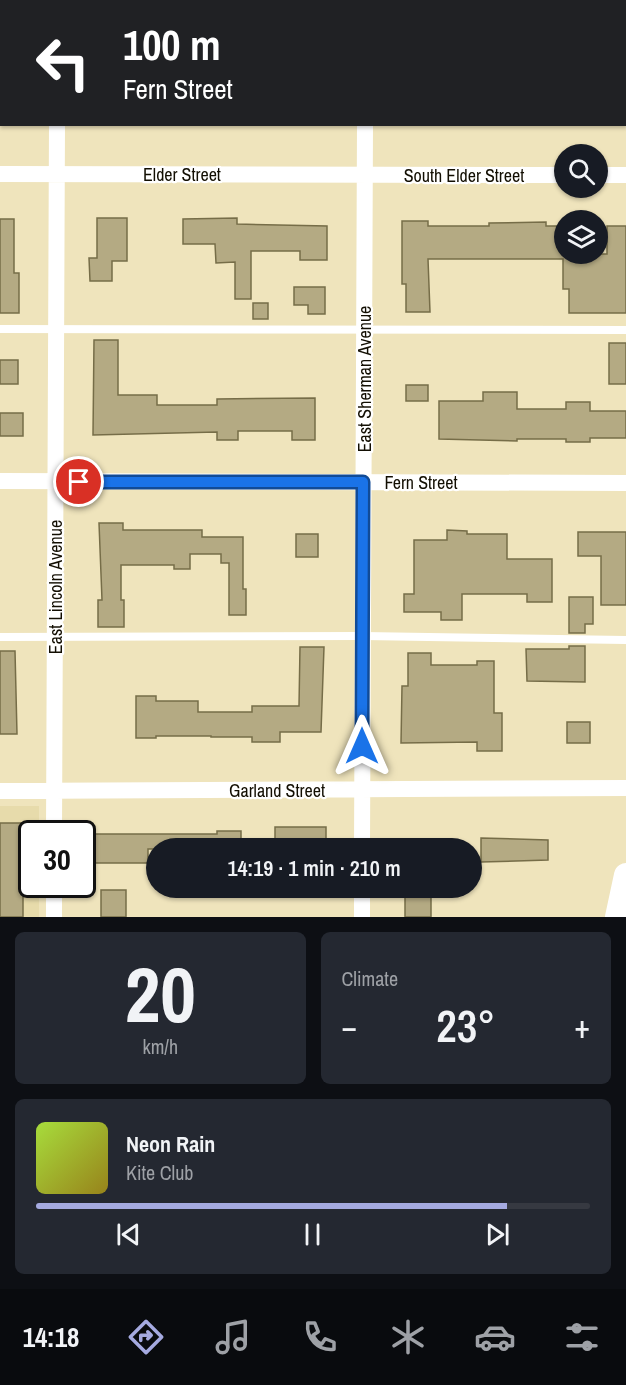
<!DOCTYPE html>
<html lang="en">
<head>
<meta charset="utf-8">
<style>
	:root { --surface:#171b24; --page:#242831; --text:#f1f3f6; --muted:#9ea1a6; --line:#363941; --accent:#a5aae0 }
	body { margin:0; font-family:"Archivo Narrow",sans-serif; background:var(--page); color:var(--text); height:100vh; display:flex; flex-direction:column; font-size:22px; white-space:nowrap }
	* { box-sizing:border-box; margin:0 }
	p { font-size:20px; color:var(--muted) }
	.icon { flex:none; width:33px; height:33px; fill:none; stroke:currentColor; stroke-width:2; stroke-linecap:round; stroke-linejoin:round }
	.map { position:relative; height:917px; overflow:hidden }
	.details { display:flex; flex-direction:column; gap:15px; padding:15px; background:#0d0f14; flex:1 }
	.details>* { flex:none }
	.hud { position:absolute; left:0px; top:0px; width:627px; height:126px; box-shadow:0 2px 4px #0004; background:#202124; color:#fff; overflow:hidden }
	.fabs { position:absolute; left:554px; top:144px; display:grid; gap:12px }
	.fabs a { display:grid; place-items:center; width:54px; height:54px; border-radius:50%; background:var(--surface); box-shadow:0 2px 4px #0004; font-size:30px }
	.speed { position:absolute; left:18px; top:820px; display:flex; gap:12px; font-size:30px; font-weight:700; text-align:center }
	.speed>* { display:grid; place-content:center; width:78px; height:78px; border-radius:50%; background:var(--surface); box-shadow:0 2px 4px #0004; line-height:1 }
	.speed .limit { border:3px solid #111; border-radius:9px; background:#fff; color:#111 }
	.pin { position:absolute; display:grid; place-items:center; width:51px; height:51px; color:#fff; margin:-26px; border:3px solid #fff; border-radius:50%; box-shadow:0 2px 6px #0007 }
	.me { position:absolute; width:66px; margin:-33px; rotate:0deg; stroke-linejoin:round; filter:drop-shadow(0 0 4px #0008) }
	.turn { display:flex; align-items:center; gap:21px; height:126px; padding:0 24px; font-size:27px }
	.turn .icon { width:78px; height:78px; stroke-width:2.5 }
	.turn b { display:block; font-size:42px; line-height:51px }
	.big { font-size:45px; font-weight:600; line-height:1.1 }
	.details .card { flex:1; display:flex; flex-direction:column; justify-content:center; gap:9px; min-width:0; padding:0 21px; border-radius:9px; background:var(--page) }
	.details .dial { align-items:center; gap:0 }
	.dial b { font-size:78px; line-height:1 }
	.song { display:flex; align-items:center; gap:18px }
	.cover { width:72px; height:72px; border-radius:9px; background:linear-gradient(135deg,hsl(80 70% 55%),hsl(50 70% 35%)) }
	.played { height:6px; border-radius:3px; background:linear-gradient(90deg,var(--accent) 85%,var(--line) 85%) }
	.keys { display:flex; justify-content:space-around; direction:ltr }
	.heat { display:flex; justify-content:space-between; align-items:center; font-size:33px; direction:ltr }
	.details .tiles { flex:1; display:grid; gap:15px; grid-template-columns:1fr 1fr }
	.card:last-child { grid-column:span 2 }
	.trip { position:absolute; left:146px; top:838px; width:336px; height:60px; border-radius:30px; background:var(--surface); box-shadow:0 2px 4px #0004; font-weight:600; line-height:60px; text-align:center }
	.tabs { display:flex; height:96px; justify-content:space-around; align-items:center; background:#090b0e; color:var(--muted) }
	.tabs .icon { width:42px; height:42px }
	.tabs .current { color:var(--accent) }
	.tabs b { font-size:27px; color:var(--text) }
	.map>svg:first-child { display:block }
	.built { fill:#e7dbab }
	.building { fill:#b4aa83; stroke:#766d48; stroke-width:1.5 }
	.lines { fill:none; stroke-linecap:round; stroke-linejoin:round }
	.lane { stroke:#fff; stroke-width:8 }
	.street { stroke:#fff; stroke-width:16 }
	.secondary { stroke:#fff; stroke-width:24 }
	.route-casing { stroke:#114b97; stroke-width:15 }
	.route { stroke:#1a73e8; stroke-width:10 }
	.labels { text-anchor:middle; dominant-baseline:central; stroke-width:4.5; stroke-linejoin:round; paint-order:stroke }
	.street-label { font-size:18px; fill:#120e02; stroke:#fff }
</style>
</head>
<body>
<div class="map">
<svg width="626" height="917" viewBox="0 0 626 917">
	<rect width="100%" height="100%" fill="#efe4bc"/>
	<path class="built" d="M0,806H39V834H32V885H39V917H0Z"/>
	<path class="building" d="M97,218H127V261H112V281H90L89,258H97Z
		M237,218V224L327,226V260H300V251H251V299H235V262L216,263L215,244H183V219Z
		M0,219H14V273H19V313H0Z
		M402,221H428V226H489V223L546,222V226H564V254H607V226H626V313H569V289H563V259H428L430,312H406V284H402Z
		M294,287H325V314H308V305H294Z
		M253,303H268V319H253Z
		M94,340H118V395H157V405H217V399L315,398V440H292V431H238V440H217V432L93,435Z
		M609,343H626V384H609Z
		M0,360H18V384H0Z
		M406,385H428V401H406Z
		M483,392H517V409H566V402H590V411H626V438H590V442H566V439H517V441L439,439V401H483Z
		M0,413H23V436H0Z
		M99,523H123V530H202V537H243V589H246V615H229V563H221V554H190V569H174V565H121V600H124V627H98V600H102Z
		M447,530L467,531V534H507V559H552V602H527V594H462V620H441V612H404V594H414V540H447Z
		M578,532H626V605H601V556H578Z
		M296,534H318V557H296Z
		M569,597H593V624H585V633H569Z
		M569,646H585V682L527,681L526,649H569Z
		M300,647H324L321,732H280V742H252V737H211V736H156V738H136V696H156V701H198V712H252V706H299Z
		M0,651H15L17,734H0Z
		M408,653H431V665H477V661H494V713H502V751H477V742L401,743L402,686H408Z
		M567,722H590V743H567Z
		M0,823H23V917H0Z
		M275,827H326V849H275Z
		M217,831H241V849H148V863H92V834H217Z
		M481,838L548,840V860L481,862Z
		M405,888H431V917H405Z
		M101,890H126V917H101Z"/>
	<g class="lines">
		<path class="lane" d="M0,23H2
			M0,329L626,330
			M0,637L363,636L626,640"/>
		<path class="street" d="M57,2V0
			M365,2V0
			M0,174L564,175
			M597,175H626
			M0,481L626,483
			M0,791L626,788
			M54,834L57,124
			M362,849L365,124
			M54,885V917
			M362,917V888"/>
		<path class="secondary" d="M617,917L626,875"/>
	</g>
	<g class="lines">
		<defs>
			<path id="route" d="M79,482H363L362,746"/>
		</defs>
		<use href="#route" class="route-casing"/>
		<use href="#route" class="route"/>
	</g>
	<g class="labels">
		<g class="street-label">
			<text x="182" y="174">Elder Street</text>
			<text x="464" y="175">South Elder Street</text>
			<text transform="translate(364 379) rotate(-90)">East Sherman Avenue</text>
			<text x="421" y="482">Fern Street</text>
			<text transform="translate(55 587) rotate(-90)">East Lincoln Avenue</text>
			<text x="277" y="790">Garland Street</text>
		</g>
	</g>
</svg>
<div class="fabs">
<a><svg class="icon" aria-label="search" viewBox="0 0 24 24"><circle cx="10" cy="10" r="6"/><path d="M15 15l6 6"/></svg></a>
<a><svg class="icon" aria-label="layers" viewBox="0 0 24 24"><path d="M12 4l9 5-9 5-9-5zM3 14l9 5 9-5"/></svg></a>
</div>
<div class="speed"><div class="limit">30</div></div>
<div class="pin" style="left:79px;top:482px;background:#d93025"><svg class="icon" aria-label="arrive" viewBox="0 0 24 24"><path d="M6 21V4h12l-3 4 3 4H6"/></svg></div>
<svg class="me" style="left:362px;top:746px" viewBox="-20 -20 40 40"><path d="M0-17L14 15 0 8-14 15z" fill="#1a73e8" stroke="#fff" stroke-width="4"/></svg>
<div class="trip">14:19 · 1 min · 210 m</div>
<div class="hud">
<div class="turn"><svg class="icon" aria-label="left" viewBox="0 0 24 24"><path d="M17 20v-9H6M10 6l-5 5 5 5"/></svg><div><b>100 m</b>Fern Street</div></div>
</div>
</div>
<section class="details">
<div class="tiles">
<div class="card dial"><b>20</b><p>km/h</p></div>
<div class="card"><p>Climate</p>
<div class="heat"><a>−</a><b class="big">23°</b><a>+</a></div>
</div>
<div class="card">
<div class="song"><i class="cover"></i><div><b>Neon Rain</b><p>Kite Club</p></div></div>
<div class="played"></div>
<div class="keys"><svg class="icon" aria-label="previous" viewBox="0 0 24 24"><path d="M18 5L8 12l10 7zM5 5v14"/></svg><svg class="icon" aria-label="pause" viewBox="0 0 24 24"><path d="M8 5v14M16 5v14"/></svg><svg class="icon" aria-label="next" viewBox="0 0 24 24"><path d="M6 5l10 7-10 7zM19 5v14"/></svg></div>
</div>
</div>
</section>
<nav class="tabs">
<b>14:18</b>
<svg class="icon current" aria-label="directions" viewBox="0 0 24 24"><path d="M12 3l9 9-9 9-9-9zM9 14v-3h6M13 9l2 2-2 2"/></svg>
<svg class="icon" aria-label="music" viewBox="0 0 24 24"><path d="M9 18V5l10-2v13"/><circle cx="6" cy="18" r="3"/><circle cx="16" cy="16" r="3"/></svg>
<svg class="icon" aria-label="phone" viewBox="0 0 24 24"><path d="M5 4h4l2 5-3 2q2 4 5 5l2-3 5 2v4C11 20 4 13 5 4z"/></svg>
<svg class="icon" aria-label="climate" viewBox="0 0 24 24"><path d="M12 3v18M4 7l16 10M4 17L20 7"/></svg>
<svg class="icon" aria-label="car" viewBox="0 0 24 24"><path d="M5 17H2v-5l4-1 3-4h7l3 4 3 1v5h-3M9 17h6M6 11h13"/><circle cx="7" cy="17" r="2"/><circle cx="17" cy="17" r="2"/></svg>
<svg class="icon" aria-label="filters" viewBox="0 0 24 24"><path d="M4 7h16M4 17h16"/><circle cx="9" cy="7" r="2"/><circle cx="15" cy="17" r="2"/></svg>
</nav>
</body>
</html>
